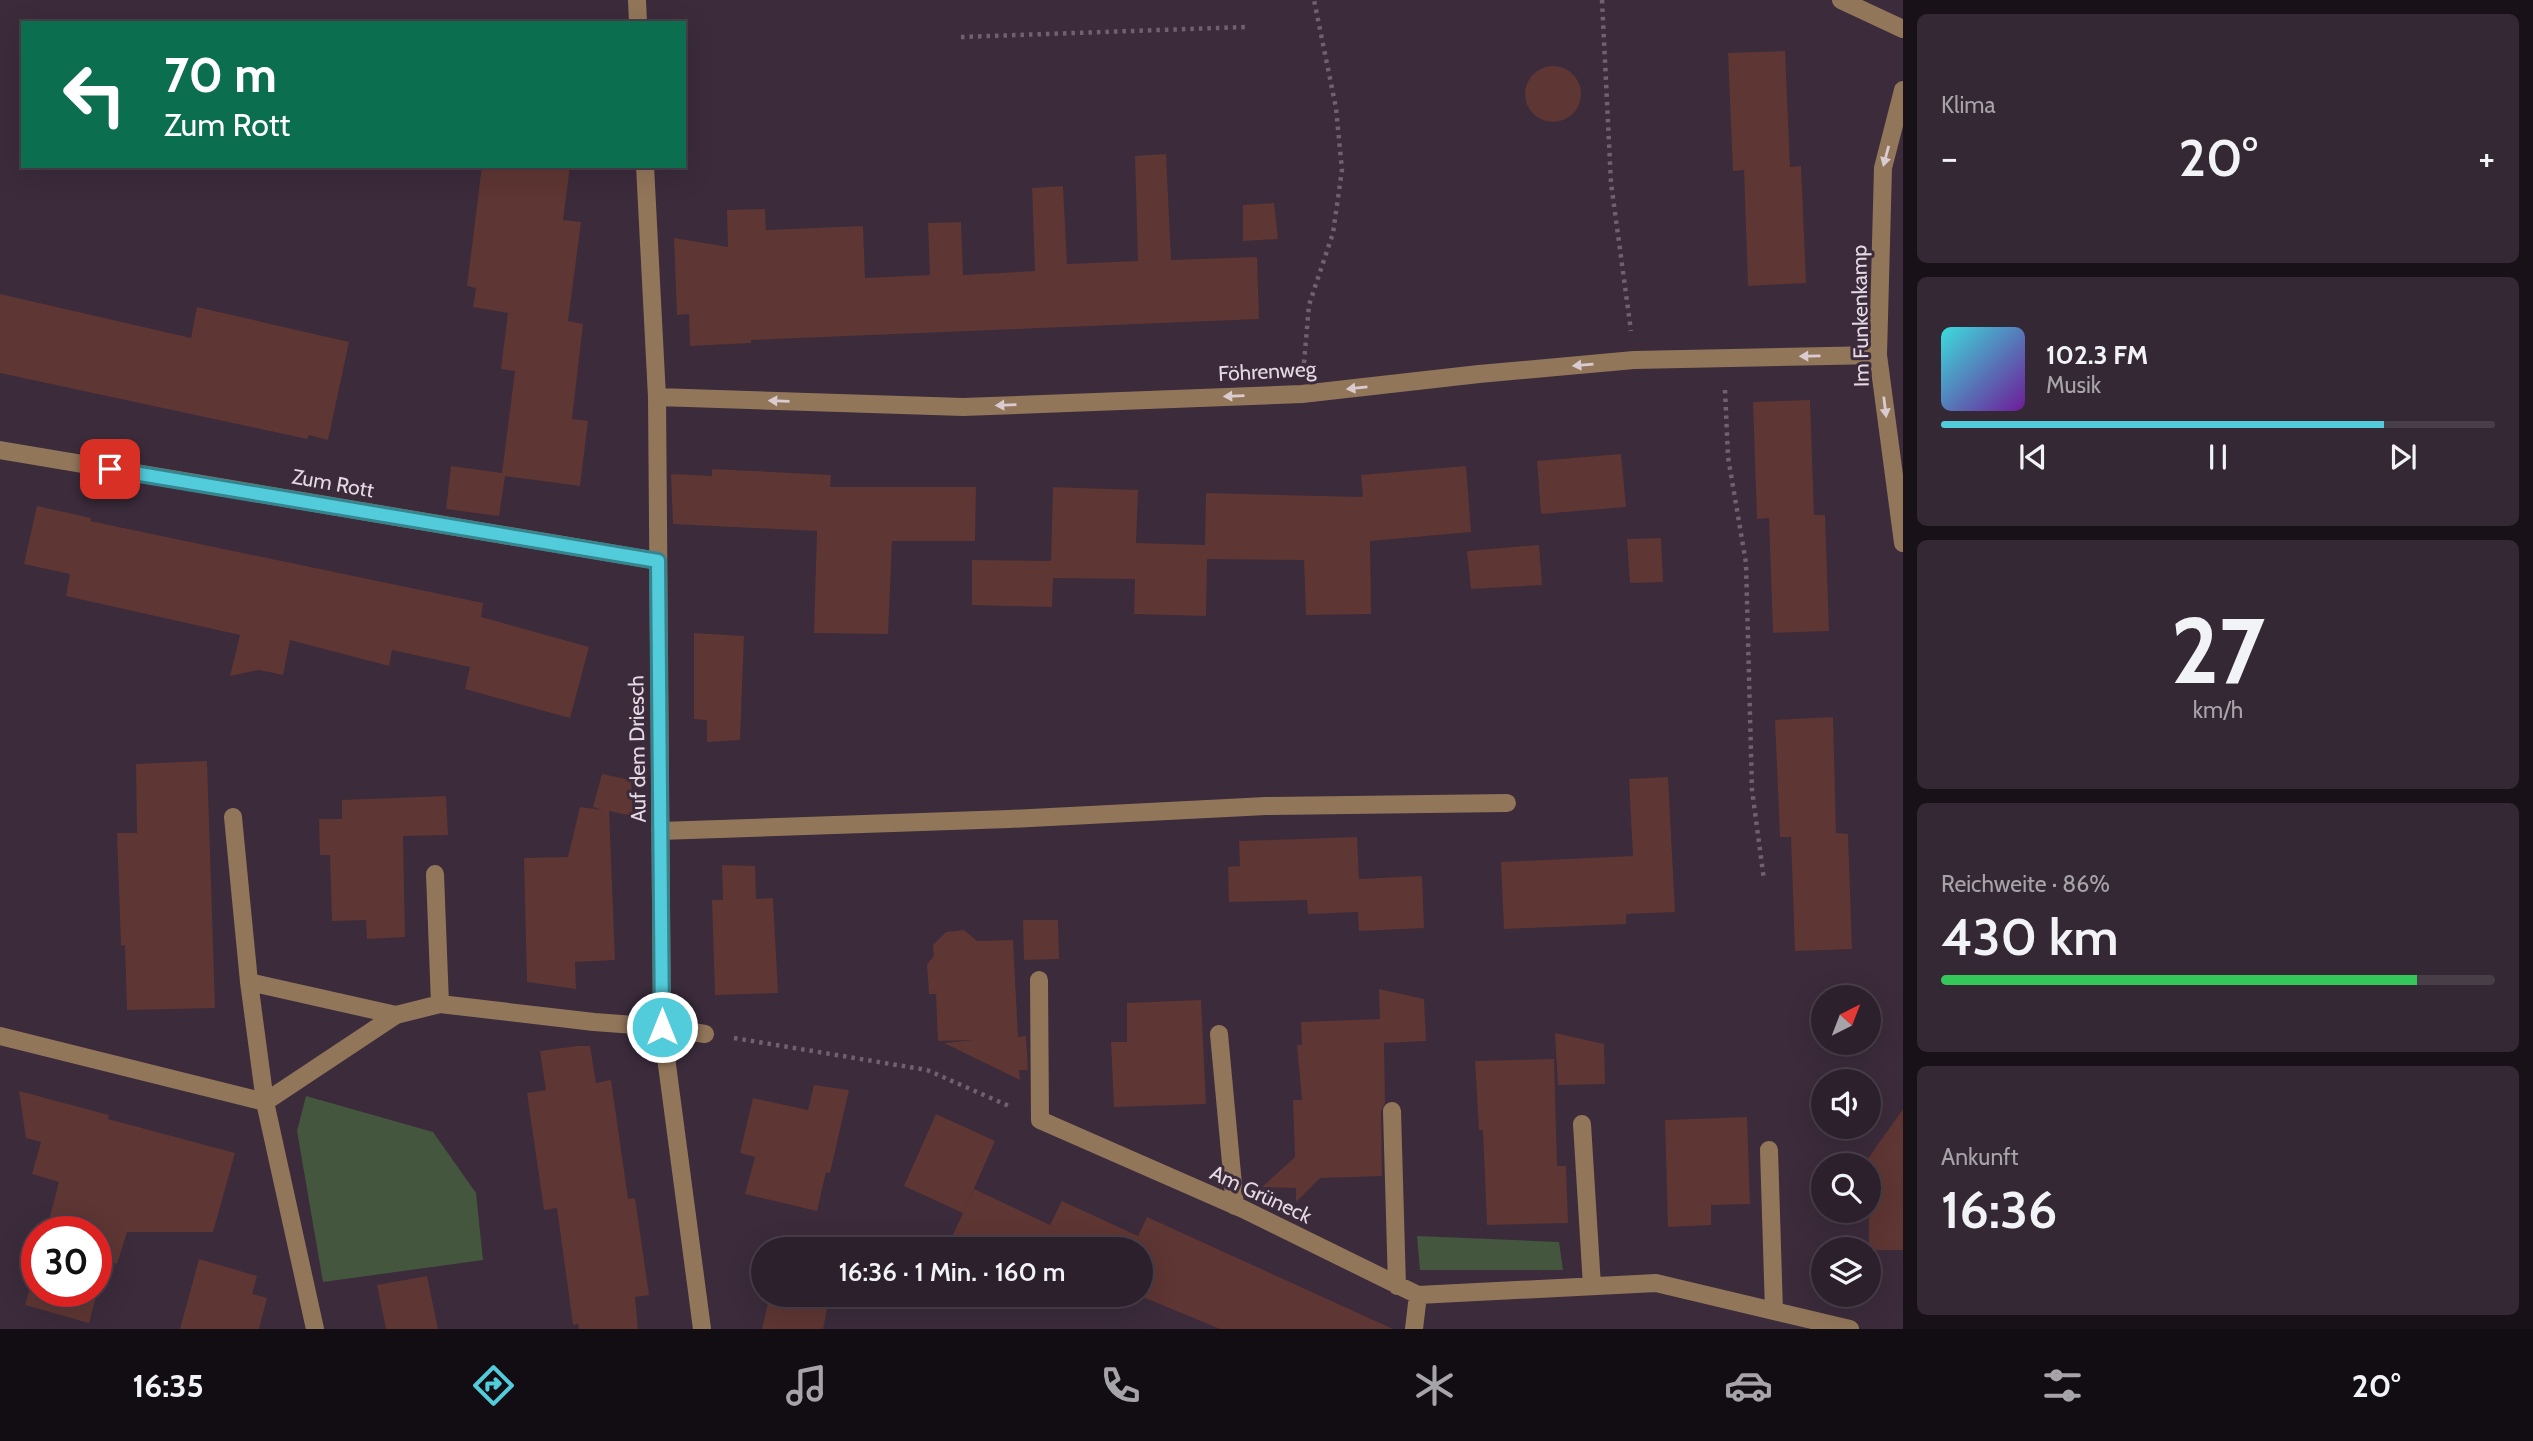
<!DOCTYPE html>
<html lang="de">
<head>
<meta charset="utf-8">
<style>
	:root { --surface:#2c202c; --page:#342834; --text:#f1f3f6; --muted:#a6a3a9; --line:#483e48; --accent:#52cbda }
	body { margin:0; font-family:Cabin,sans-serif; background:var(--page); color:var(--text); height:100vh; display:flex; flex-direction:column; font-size:26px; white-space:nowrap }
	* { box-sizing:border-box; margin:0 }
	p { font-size:23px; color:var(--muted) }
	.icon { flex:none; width:38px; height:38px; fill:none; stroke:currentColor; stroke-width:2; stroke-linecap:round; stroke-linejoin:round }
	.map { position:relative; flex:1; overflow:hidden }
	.details { display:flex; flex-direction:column; gap:14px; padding:14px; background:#181218; width:630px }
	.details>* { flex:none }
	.banner { position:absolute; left:21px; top:21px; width:665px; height:147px; border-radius:0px; box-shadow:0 7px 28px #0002,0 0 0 2px var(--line); background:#0b6e4f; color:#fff; overflow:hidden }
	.needle { width:46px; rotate:42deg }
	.controls { position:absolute; left:1811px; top:985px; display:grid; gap:14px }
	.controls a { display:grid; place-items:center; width:70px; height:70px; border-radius:50%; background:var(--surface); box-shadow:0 7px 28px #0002,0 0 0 2px var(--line); font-size:35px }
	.speed { position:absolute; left:21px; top:1216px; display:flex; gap:14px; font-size:35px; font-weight:700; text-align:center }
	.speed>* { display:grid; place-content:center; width:91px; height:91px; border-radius:50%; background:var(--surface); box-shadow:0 7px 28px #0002,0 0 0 2px var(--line); line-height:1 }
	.speed .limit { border:10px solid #d22; background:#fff; color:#111 }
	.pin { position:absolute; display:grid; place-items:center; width:60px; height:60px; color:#fff; margin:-30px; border-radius:14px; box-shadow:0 4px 10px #0006 }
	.me { position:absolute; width:77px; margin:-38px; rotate:0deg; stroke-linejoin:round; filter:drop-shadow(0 0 5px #0008) }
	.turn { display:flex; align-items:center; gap:24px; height:147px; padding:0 28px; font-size:32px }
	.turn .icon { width:91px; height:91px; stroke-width:2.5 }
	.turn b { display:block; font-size:49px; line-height:60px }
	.big { font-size:52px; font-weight:600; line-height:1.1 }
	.details .tile { flex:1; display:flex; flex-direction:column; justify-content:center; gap:10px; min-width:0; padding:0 24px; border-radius:10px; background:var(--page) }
	.details .dial { align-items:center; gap:0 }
	.dial b { font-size:91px; line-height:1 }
	.song { display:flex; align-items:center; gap:21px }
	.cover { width:84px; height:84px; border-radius:10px; background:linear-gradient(135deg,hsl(180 70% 55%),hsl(280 70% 35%)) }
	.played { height:7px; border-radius:4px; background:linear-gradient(90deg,var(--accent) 80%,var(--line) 80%) }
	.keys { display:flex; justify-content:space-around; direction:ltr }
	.heat { display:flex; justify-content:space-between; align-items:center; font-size:38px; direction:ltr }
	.charge { height:10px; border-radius:5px; background:linear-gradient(90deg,#34c759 86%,var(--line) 0) }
	.trip { position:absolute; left:751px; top:1237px; width:402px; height:70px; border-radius:35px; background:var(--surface); box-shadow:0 7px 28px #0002,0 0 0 2px var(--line); font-weight:600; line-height:70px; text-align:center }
	.dock { display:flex; height:112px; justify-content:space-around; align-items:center; background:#120d12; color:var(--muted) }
	.dock .icon { width:49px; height:49px }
	.dock .selected { color:var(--accent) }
	.dock b { font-size:32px; color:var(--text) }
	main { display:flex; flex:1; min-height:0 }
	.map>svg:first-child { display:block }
	.green { fill:#44563e }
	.building { fill:#5e3633 }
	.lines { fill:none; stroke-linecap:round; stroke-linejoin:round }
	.path { stroke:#6f616f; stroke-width:4.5; stroke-dasharray:3.5 5; stroke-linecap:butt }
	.minor { stroke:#92765a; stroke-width:18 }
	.oneway { fill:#d9cbcf }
	.route-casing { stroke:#35848e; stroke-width:18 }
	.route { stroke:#52cbda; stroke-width:12 }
	.labels { text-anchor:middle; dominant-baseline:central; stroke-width:6; stroke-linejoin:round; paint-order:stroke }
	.street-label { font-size:21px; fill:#e5dae4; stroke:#3b2b3b }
</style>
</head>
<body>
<main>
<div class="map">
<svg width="1903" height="1329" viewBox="0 0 1903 1329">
	<rect width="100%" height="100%" fill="#3b2b3b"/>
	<path class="green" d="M306,1096L433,1132L476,1193L483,1260L323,1282L297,1131Z
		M1417,1236L1559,1242L1563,1270H1420Z"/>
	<path class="building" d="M1785,51L1790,167L1801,166L1806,283L1748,286L1744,170L1733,171L1728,53Z
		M1525 94a28 28 0 1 1 56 0a28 28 0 1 1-56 0Z
		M1166,154L1171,260L1257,257L1259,319L751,340V343L690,346L689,314L677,315L674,238L728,247L727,210L765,209L766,230L863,226L865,278L930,275L928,223L961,222L963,275L1035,271L1032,188L1063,186L1067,264L1138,261L1135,156Z
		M482,166H570L563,220L581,222L568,321L583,324L572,419L588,421L580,486L505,476L499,516L446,509L451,466L502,473L515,371L501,369L508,313L473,307L476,288L467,286Z
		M1274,203L1278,239L1243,241V205Z
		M0,294L191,338L197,307L349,342L328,440L309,435L307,439L0,373Z
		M1810,400L1814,515H1825L1829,631L1773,633L1769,518L1757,519L1753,402Z
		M1621,454L1626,507L1541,514L1537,461Z
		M1466,466L1471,532L1370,541L1371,614L1306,615L1304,560L1207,559L1206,616L1134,614L1135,579L1053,578L1052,607L972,605V560L1051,561L1053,487L1138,490L1136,543L1205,545L1206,493L1363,497L1361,475Z
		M712,469L831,475L830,487H976L975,541H892L888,634L814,633L817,531L673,524L671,474L712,476Z
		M37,506L91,518L90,521L483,603L481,617L589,647L570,718L465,689L470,667L392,650L389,666L290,640L283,675L259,670L230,676L240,635L66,596L70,574L24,564Z
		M1661,538L1663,582L1630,583L1627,539Z
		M1539,545L1542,585L1471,589L1467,551Z
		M694,633L744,636L740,740L707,742V720L694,719Z
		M1833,717L1836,833L1848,834L1852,949L1795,951L1791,837H1780L1775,720Z
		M207,761L215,1008L127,1010L125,945L121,946L117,833H137L136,764Z
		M602,774L631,780L633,816L609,811L615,960L575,962L576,989L527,982L524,858L568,857L580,807L603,810L593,807Z
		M1668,777L1675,912L1626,914V924L1504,929L1501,862L1633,856L1629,779Z
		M446,796L448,835L403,836L405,937L367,939L366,920L332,921L330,855H320L319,819H342V800Z
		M1357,837L1359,879L1422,876L1424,928L1359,931L1358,912L1308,914L1307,900L1229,902L1228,867L1240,866L1239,841Z
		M722,865L755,866L756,899L773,898L778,993L715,995L712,900H723Z
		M1023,920H1058L1059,959L1024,960Z
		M964,930L977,941L1013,940L1018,1037L1026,1036L1028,1070H1019L1020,1080L944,1043L974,1040L938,1041L936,994H929L927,964L934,956L933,945L946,932Z
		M1379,989L1424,999L1426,1041L1384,1043L1385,1103L1381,1111L1382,1176L1320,1178L1296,1202V1188L1262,1187L1295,1157L1293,1100H1302L1297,1045H1302L1301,1022L1380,1019Z
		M1201,1000L1206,1104L1114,1107L1111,1042H1127V1003Z
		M1555,1033L1604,1044L1605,1084L1558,1085Z
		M577,1046H590L596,1083L611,1080L628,1199L635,1198L649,1295L635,1297L638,1329H579L578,1324L573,1325L557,1208L544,1210L527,1093L546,1090L540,1051Z
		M1554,1059L1557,1166H1566L1568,1223L1487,1225L1483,1130H1479L1475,1061Z
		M814,1085L849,1090L830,1173L826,1172L817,1211L745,1194L755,1157L740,1153L753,1098L808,1110Z
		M19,1091L109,1115L108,1119L235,1153L213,1232H127L117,1264L106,1260L89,1323L25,1305L37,1264V1292H96V1232H46L59,1182L32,1174L41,1142L26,1138Z
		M1903,1109V1250H1869V1166H1867V1160Z
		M936,1114L995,1141L963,1213L904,1186Z
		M1747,1117L1750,1204L1711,1205V1225L1668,1227L1665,1120Z
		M974,1189L1050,1225L1062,1201L1138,1236L1147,1217L1393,1329H1220L1138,1295H1141V1250L947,1248Z
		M199,1259L257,1276L252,1294L267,1298L259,1329H180Z
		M427,1276L438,1329H386L377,1285Z
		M770,1295H830L823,1329H762Z
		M1055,1295H1116L1112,1305L1091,1295L1085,1309Z"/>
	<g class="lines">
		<path class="path" d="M1602,0L1611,183L1631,331
			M961,37L1245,27
			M1304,363L1309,305L1333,233L1342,170L1336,108L1314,0
			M1725,390L1728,457L1746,563L1752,790L1764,880
			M734,1038L927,1070L1009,1106"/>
		<path class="minor" d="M637,0L638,23
			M1841,0L1903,29
			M1903,90L1883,168L1878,355L1903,543
			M645,166L657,397L662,1027L702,1329
			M657,397L963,407L1302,394L1479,374L1634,360L1878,355
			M0,450L658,561
			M233,817L249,982L265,1102L315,1329
			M660,831L1009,819L1266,806L1507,803
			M435,874L440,1004
			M1039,980L1040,1120L1243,1209L1418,1295L1656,1283L1850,1329
			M249,982L396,1015
			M1219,1034L1235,1206
			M0,1036L265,1102L396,1015L440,1004L594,1022L662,1027L705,1034
			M1392,1111L1397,1286
			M1582,1124L1592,1286
			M1769,1150L1774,1311
			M1414,1329L1418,1295"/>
	</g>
	<defs><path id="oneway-solid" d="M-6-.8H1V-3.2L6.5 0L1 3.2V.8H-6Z" transform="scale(1.75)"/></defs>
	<g class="oneway">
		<use href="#oneway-solid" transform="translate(1886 156) rotate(105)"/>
		<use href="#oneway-solid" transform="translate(1810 356) rotate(179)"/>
		<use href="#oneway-solid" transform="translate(1583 365) rotate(175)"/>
		<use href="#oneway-solid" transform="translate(1357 388) rotate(174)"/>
		<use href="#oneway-solid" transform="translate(1234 396) rotate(178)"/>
		<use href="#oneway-solid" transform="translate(779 401) rotate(-178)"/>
		<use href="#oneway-solid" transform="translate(1006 405) rotate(178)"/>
		<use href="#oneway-solid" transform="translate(1885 407) rotate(83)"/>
	</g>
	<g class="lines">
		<defs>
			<path id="route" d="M110,469L658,561L662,1027"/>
		</defs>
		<use href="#route" class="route-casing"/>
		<use href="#route" class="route"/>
	</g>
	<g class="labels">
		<g class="street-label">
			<text transform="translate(1860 316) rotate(-91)">Im Funkenkamp</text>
			<text transform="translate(1267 371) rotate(-3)">Föhrenweg</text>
			<text transform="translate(333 483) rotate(10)">Zum Rott</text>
			<text transform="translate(637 749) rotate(-91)">Auf dem Driesch</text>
			<text transform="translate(1261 1194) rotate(25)">Am Grüneck</text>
		</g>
	</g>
</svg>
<div class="controls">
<a><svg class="needle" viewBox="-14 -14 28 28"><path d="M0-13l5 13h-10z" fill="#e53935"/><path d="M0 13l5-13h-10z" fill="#a6a3a9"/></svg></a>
<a><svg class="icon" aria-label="sound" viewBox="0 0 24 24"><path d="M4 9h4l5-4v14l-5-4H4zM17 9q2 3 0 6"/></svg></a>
<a><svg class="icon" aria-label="search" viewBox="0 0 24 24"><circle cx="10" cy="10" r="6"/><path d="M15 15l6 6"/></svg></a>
<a><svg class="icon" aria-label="layers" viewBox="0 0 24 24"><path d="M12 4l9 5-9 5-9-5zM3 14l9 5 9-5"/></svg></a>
</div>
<div class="speed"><div class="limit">30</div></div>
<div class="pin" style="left:110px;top:469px;background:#d93025"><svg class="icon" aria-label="arrive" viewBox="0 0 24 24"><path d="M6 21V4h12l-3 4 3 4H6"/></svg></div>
<svg class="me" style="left:662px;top:1027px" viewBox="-20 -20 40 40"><circle r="17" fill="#52cbda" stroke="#fff" stroke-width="3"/><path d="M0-11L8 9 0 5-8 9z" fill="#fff"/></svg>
<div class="trip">16:36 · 1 Min. · 160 m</div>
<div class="banner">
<div class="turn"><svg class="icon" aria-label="left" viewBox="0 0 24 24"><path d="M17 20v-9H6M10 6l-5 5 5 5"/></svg><div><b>70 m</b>Zum Rott</div></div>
</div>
</div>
<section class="details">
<div class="tile"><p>Klima</p>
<div class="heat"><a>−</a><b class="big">20°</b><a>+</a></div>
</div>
<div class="tile">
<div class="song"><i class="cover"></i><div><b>102.3 FM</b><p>Musik</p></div></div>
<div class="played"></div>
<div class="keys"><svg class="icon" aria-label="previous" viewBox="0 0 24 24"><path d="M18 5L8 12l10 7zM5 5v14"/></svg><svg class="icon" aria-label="pause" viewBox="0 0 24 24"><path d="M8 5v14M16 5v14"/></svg><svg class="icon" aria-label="next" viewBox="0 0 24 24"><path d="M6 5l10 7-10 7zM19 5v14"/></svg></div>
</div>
<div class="tile dial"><b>27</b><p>km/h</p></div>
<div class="tile"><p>Reichweite · 86%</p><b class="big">430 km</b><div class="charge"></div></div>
<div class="tile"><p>Ankunft</p><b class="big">16:36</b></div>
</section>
</main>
<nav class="dock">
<b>16:35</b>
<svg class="icon selected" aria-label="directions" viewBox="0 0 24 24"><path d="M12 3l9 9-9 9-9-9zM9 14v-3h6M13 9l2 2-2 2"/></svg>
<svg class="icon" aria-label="music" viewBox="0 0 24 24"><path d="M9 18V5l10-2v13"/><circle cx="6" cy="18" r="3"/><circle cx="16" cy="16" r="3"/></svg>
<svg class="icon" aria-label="phone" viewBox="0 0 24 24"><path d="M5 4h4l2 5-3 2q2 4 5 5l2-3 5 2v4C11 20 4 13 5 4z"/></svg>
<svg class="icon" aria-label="climate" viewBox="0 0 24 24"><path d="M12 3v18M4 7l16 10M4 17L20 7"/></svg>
<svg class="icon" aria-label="car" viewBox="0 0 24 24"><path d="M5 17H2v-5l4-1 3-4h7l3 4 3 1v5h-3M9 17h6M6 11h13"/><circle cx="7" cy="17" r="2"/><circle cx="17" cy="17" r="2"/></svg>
<svg class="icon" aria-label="filters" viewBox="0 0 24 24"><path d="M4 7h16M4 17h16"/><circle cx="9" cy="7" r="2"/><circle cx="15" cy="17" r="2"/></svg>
<b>20°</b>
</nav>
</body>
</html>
